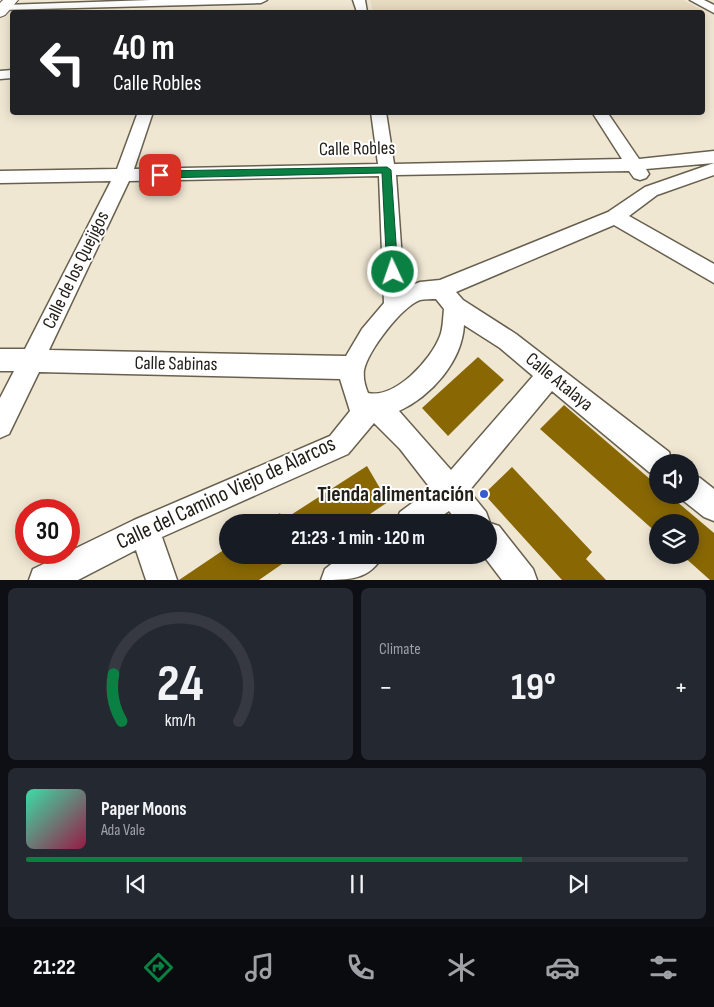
<!DOCTYPE html>
<html lang="en">
<head>
<meta charset="utf-8">
<style>
	:root { --surface:#171b24; --page:#242831; --text:#f1f3f6; --muted:#9ea1a6; --line:#363941; --accent:#0b8043 }
	body { margin:0; font-family:"Sofia Sans Condensed",sans-serif; background:var(--page); color:var(--text); height:100vh; display:flex; flex-direction:column; font-size:19px; white-space:nowrap }
	* { box-sizing:border-box; margin:0 }
	p { font-size:16px; color:var(--muted) }
	.icon { flex:none; width:28px; height:28px; fill:none; stroke:currentColor; stroke-width:2; stroke-linecap:round; stroke-linejoin:round }
	.map { position:relative; height:580px; overflow:hidden }
	.side { display:flex; flex-direction:column; gap:8px; padding:8px; background:#0d0f14; flex:1 }
	.side>* { flex:none }
	.top-card { position:absolute; left:10px; top:10px; width:695px; height:105px; border-radius:5px; box-shadow:0 2px 12px #0003; background:#202124; color:#fff; overflow:hidden }
	.tools { position:absolute; left:649px; top:454px; display:grid; gap:10px }
	.tools a { display:grid; place-items:center; width:50px; height:50px; border-radius:50%; background:var(--surface); box-shadow:0 2px 12px #0003; font-size:25px }
	.speed { position:absolute; left:15px; top:499px; display:flex; gap:10px; font-size:25px; font-weight:700; text-align:center }
	.speed>* { display:grid; place-content:center; width:65px; height:65px; border-radius:50%; background:var(--surface); box-shadow:0 2px 12px #0003; line-height:1 }
	.speed .limit { border:8px solid #d22; background:#fff; color:#111 }
	.pin { position:absolute; display:grid; place-items:center; width:42px; height:42px; color:#fff; margin:-21px; border-radius:10px; box-shadow:0 2px 8px #0006 }
	.me { position:absolute; width:55px; margin:-28px; rotate:357deg; stroke-linejoin:round; filter:drop-shadow(0 0 4px #0008) }
	.turn { display:flex; align-items:center; gap:18px; height:105px; padding:0 20px; font-size:22px }
	.turn .icon { width:65px; height:65px; stroke-width:2.5 }
	.turn b { display:block; font-size:35px; line-height:42px }
	.big { font-size:38px; font-weight:700; line-height:1.1 }
	.side .tile { flex:1; display:flex; flex-direction:column; justify-content:center; gap:8px; min-width:0; padding:0 18px; border-radius:8px; background:var(--page) }
	.side .dial { align-items:center; gap:0 }
	.dial svg { height:130px; overflow:visible; fill:none; stroke:var(--line); stroke-width:7; stroke-linecap:round; text-anchor:middle }
	.dial text { fill:var(--text); stroke:none }
	.song { display:flex; align-items:center; gap:15px }
	.cover { width:60px; height:60px; border-radius:8px; background:linear-gradient(135deg,hsl(160 70% 55%),hsl(340 70% 35%)) }
	.played { height:5px; border-radius:2px; background:linear-gradient(90deg,var(--accent) 75%,var(--line) 75%) }
	.keys { display:flex; justify-content:space-around; direction:ltr }
	.heat { display:flex; justify-content:space-between; align-items:center; font-size:28px; direction:ltr }
	.side .tiles { flex:1; display:grid; gap:8px; grid-template-columns:1fr 1fr }
	.tile:last-child { grid-column:span 2 }
	.trip { position:absolute; left:219px; top:514px; width:278px; height:50px; border-radius:25px; background:var(--surface); box-shadow:0 2px 12px #0003; font-weight:700; line-height:50px; text-align:center }
	.menu { display:flex; height:80px; justify-content:space-around; align-items:center; background:#090b0e; color:var(--muted) }
	.menu .icon { width:35px; height:35px }
	.menu .selected { color:var(--accent) }
	.menu b { font-size:22px; color:var(--text) }
	.map>svg:first-child { display:block }
	.built { fill:#e7dbc1 }
	.building { fill:#896804 }
	.lines { fill:none; stroke-linecap:round; stroke-linejoin:round }
	.minor-casing { stroke:#68604f; stroke-width:3 }
	.trunk-casing { stroke:#68604f; stroke-width:2 }
	.minor { fill:#fff; fill-rule:evenodd }
	.trunk { fill:#fff; fill-rule:evenodd }
	.route { fill:#0b8043; stroke:#07532c }
	.poi-dot { fill:#375ccc; stroke:#fff; stroke-width:2 }
	.labels { text-anchor:middle; dominant-baseline:central; stroke-width:4; stroke-linejoin:round; paint-order:stroke }
	.street-label { font-size:19px; fill:#232019; stroke:#fff }
	.near-street-label { font-size:22px; fill:#232019; stroke:#fff }
	.near-poi-label { font-size:22px; font-weight:bold; fill:#232019; stroke:#fff; text-anchor:end }
</style>
</head>
<body>
<div class="map">
<svg width="714" height="580" viewBox="0 0 714 580">
	<rect width="100%" height="100%" fill="#f0e7d3"/>
	<path class="built" d="M370,0H683L700,9L701,12H373Z"/>
	<path class="building" d="M478,357L504,380L448,436L422,408Z
		M564,405L658,486V495H669L714,533V580H710L682,555H690V522H658V534L540,429Z
		M367,466L388,502L358,522H266L280,513L283,520Z
		M512,467L592,552L586,559L606,580H562L484,494Z
		M228,547V555H295L259,580H179Z"/>
	<g class="lines">
		<defs>
			<path id="minor" d="M151,0H267L261,3L0,10V6L4,5Z
				M353,0H365L367,12H357Z
				M690,0H704L714,5V13Z
				M12,70V78L0,79V71Z
				M138,112H153L134,169L378,164L371,112H386L394,164L622,159L592,112H607L639,159L714,151V163L646,169L649,174L646,178L640,180L634,178L629,171L396,175L404,288L420,282L440,280L608,212L645,187L714,163V175L657,195L629,216L714,264V283L614,225L456,292L463,300L516,334L669,452L672,462H658V475L649,472L552,391L469,491L486,512L490,523L499,526L533,569L537,580H502L483,555H488V522H458L449,511L433,522H396L400,512L431,489L400,449L374,423L348,454L162,537L177,580H146L136,550L78,580H29L33,569L134,520L330,436L350,411L340,379L39,372L9,434L0,438V398L14,371H0V349H25L111,181L0,183V171L117,169ZM379,176L384,303L362,329L346,356L49,350L129,181ZM436,299L444,309C443,318 443,329 440,336C431,360 395,399 368,393C365,386 363,378 364,370C368,351 401,307 420,300C425,299 431,299 436,299ZM464,325L500,348L533,376L451,470L399,411C431,396 462,362 464,325Z
				M690,474L700,478L714,489V521L704,517L680,498L679,495H690Z
				M343,555H383C370,580 349,580 321,580L325,569Z"/>
			<path id="trunk" d="M3,0H18L5,15L0,17V3Z"/>
		</defs>
		<use href="#minor" class="minor-casing"/>
		<use href="#trunk" class="trunk-casing"/>
		<use href="#minor" class="minor"/>
		<use href="#trunk" class="trunk"/>
	</g>
	<path class="route" d="M387,167L391,170L398,272L393,276L387,272L382,173L160,178L156,175L160,171Z"/>
	<circle class="poi-dot" cx="484" cy="494" r="5"/>
	<g class="labels">
		<g class="street-label">
			<text transform="translate(357 149) rotate(-1)">Calle Robles</text>
			<text transform="translate(76 270) rotate(-64)">Calle de los Quejigos</text>
			<text transform="translate(176 364) rotate(1)">Calle Sabinas</text>
			<text transform="translate(559 382) rotate(39)">Calle Atalaya</text>
		</g>
		<g class="near-street-label">
			<text transform="translate(226 493) rotate(-25)">Calle del Camino Viejo de Alarcos</text>
		</g>
		<g class="near-poi-label">
			<text x="474" y="494">Tienda alimentación</text>
		</g>
	</g>
</svg>
<div class="tools">
<a><svg class="icon" aria-label="sound" viewBox="0 0 24 24"><path d="M4 9h4l5-4v14l-5-4H4zM17 9q2 3 0 6"/></svg></a>
<a><svg class="icon" aria-label="layers" viewBox="0 0 24 24"><path d="M12 4l9 5-9 5-9-5zM3 14l9 5 9-5"/></svg></a>
</div>
<div class="speed"><div class="limit">30</div></div>
<div class="pin" style="left:160px;top:175px;background:#d93025"><svg class="icon" aria-label="arrive" viewBox="0 0 24 24"><path d="M6 21V4h12l-3 4 3 4H6"/></svg></div>
<svg class="me" style="left:393px;top:272px" viewBox="-20 -20 40 40"><circle r="17" fill="#0b8043" stroke="#fff" stroke-width="3"/><path d="M0-11L8 9 0 5-8 9z" fill="#fff"/></svg>
<div class="trip">21:23 · 1 min · 120 m</div>
<div class="top-card">
<div class="turn"><svg class="icon" aria-label="left" viewBox="0 0 24 24"><path d="M17 20v-9H6M10 6l-5 5 5 5"/></svg><div><b>40 m</b>Calle Robles</div></div>
</div>
</div>
<section class="side">
<div class="tiles">
<div class="tile dial"><svg viewBox="0 0 100 80">
<path d="M14 69A42 42 0 1 1 86 69"/>
<path d="M14 69A42 42 0 0 1 9 40" stroke="#0b8043"/>
<text x="50" y="56" font-size="32" font-weight="700">24</text>
<text x="50" y="72" font-size="11">km/h</text>
</svg></div>
<div class="tile"><p>Climate</p>
<div class="heat"><a>−</a><b class="big">19°</b><a>+</a></div>
</div>
<div class="tile">
<div class="song"><i class="cover"></i><div><b>Paper Moons</b><p>Ada Vale</p></div></div>
<div class="played"></div>
<div class="keys"><svg class="icon" aria-label="previous" viewBox="0 0 24 24"><path d="M18 5L8 12l10 7zM5 5v14"/></svg><svg class="icon" aria-label="pause" viewBox="0 0 24 24"><path d="M8 5v14M16 5v14"/></svg><svg class="icon" aria-label="next" viewBox="0 0 24 24"><path d="M6 5l10 7-10 7zM19 5v14"/></svg></div>
</div>
</div>
</section>
<nav class="menu">
<b>21:22</b>
<svg class="icon selected" aria-label="directions" viewBox="0 0 24 24"><path d="M12 3l9 9-9 9-9-9zM9 14v-3h6M13 9l2 2-2 2"/></svg>
<svg class="icon" aria-label="music" viewBox="0 0 24 24"><path d="M9 18V5l10-2v13"/><circle cx="6" cy="18" r="3"/><circle cx="16" cy="16" r="3"/></svg>
<svg class="icon" aria-label="phone" viewBox="0 0 24 24"><path d="M5 4h4l2 5-3 2q2 4 5 5l2-3 5 2v4C11 20 4 13 5 4z"/></svg>
<svg class="icon" aria-label="climate" viewBox="0 0 24 24"><path d="M12 3v18M4 7l16 10M4 17L20 7"/></svg>
<svg class="icon" aria-label="car" viewBox="0 0 24 24"><path d="M5 17H2v-5l4-1 3-4h7l3 4 3 1v5h-3M9 17h6M6 11h13"/><circle cx="7" cy="17" r="2"/><circle cx="17" cy="17" r="2"/></svg>
<svg class="icon" aria-label="filters" viewBox="0 0 24 24"><path d="M4 7h16M4 17h16"/><circle cx="9" cy="7" r="2"/><circle cx="15" cy="17" r="2"/></svg>
</nav>
</body>
</html>
